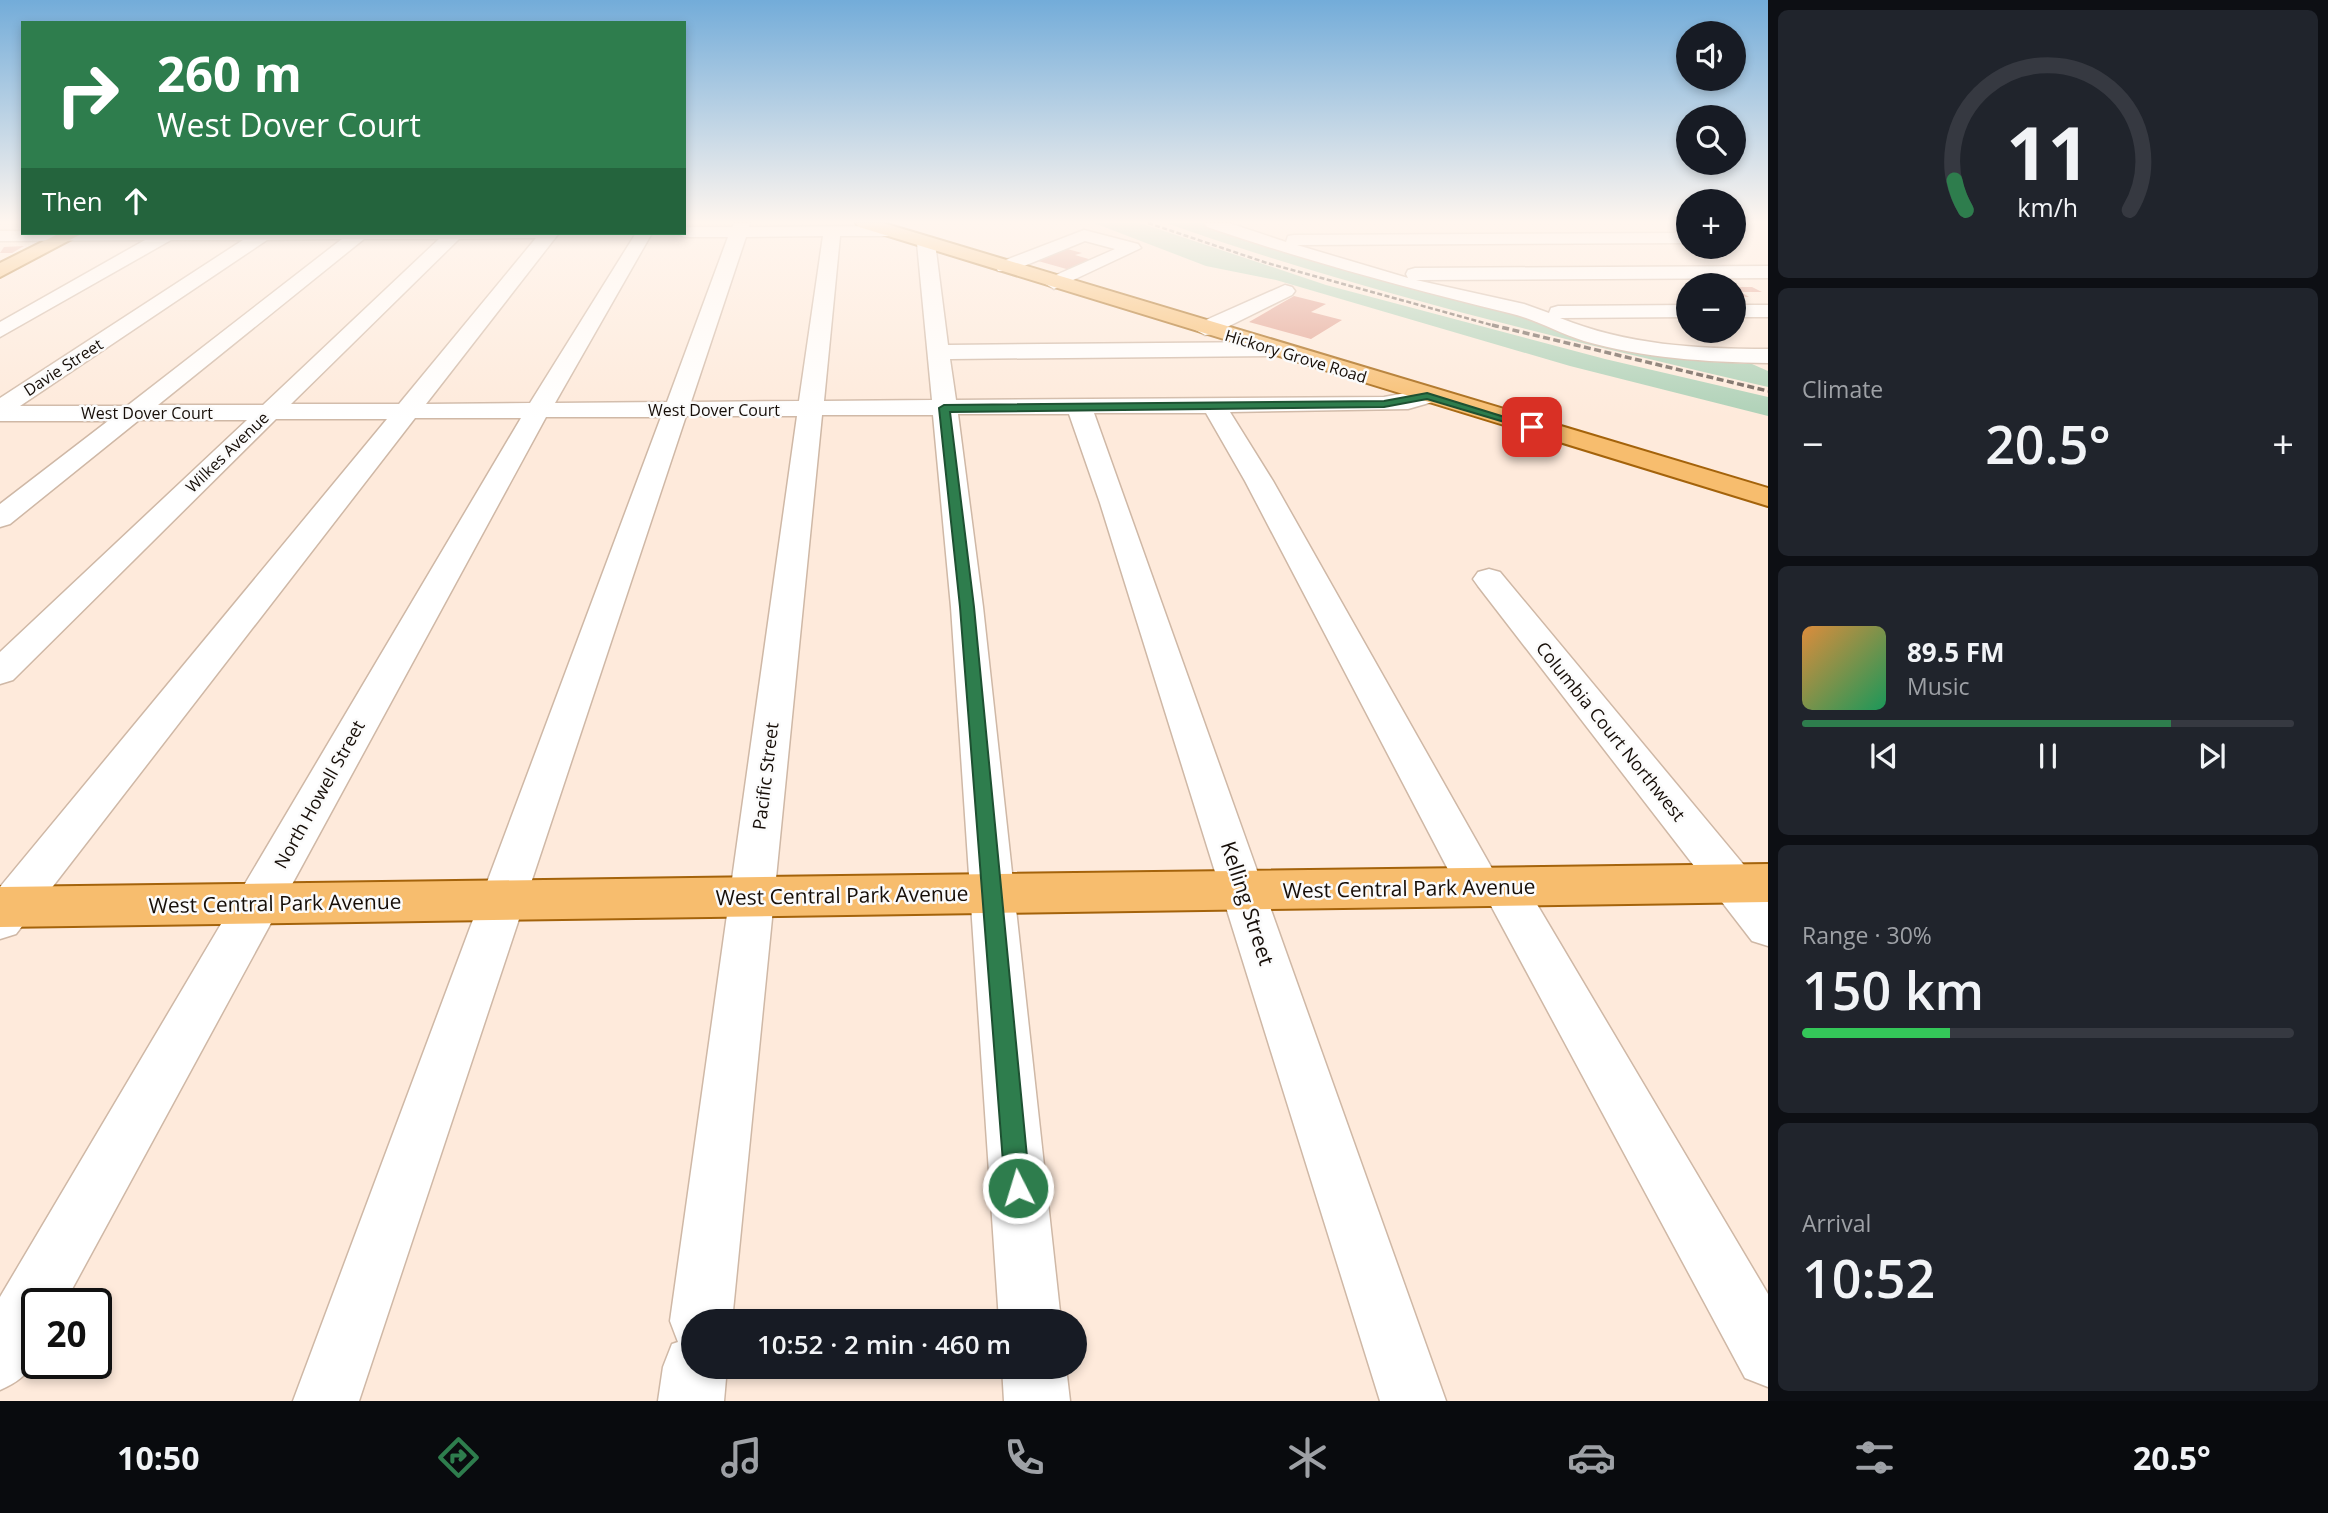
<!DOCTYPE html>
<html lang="en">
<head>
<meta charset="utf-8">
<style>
	:root { --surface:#171b24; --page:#20242c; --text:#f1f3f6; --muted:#9ea1a6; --line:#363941; --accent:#2e7d4d }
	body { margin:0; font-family:"Open Sans",sans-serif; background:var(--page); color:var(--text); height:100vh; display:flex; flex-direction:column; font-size:26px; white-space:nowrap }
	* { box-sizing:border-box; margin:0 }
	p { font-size:23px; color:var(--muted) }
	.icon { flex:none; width:38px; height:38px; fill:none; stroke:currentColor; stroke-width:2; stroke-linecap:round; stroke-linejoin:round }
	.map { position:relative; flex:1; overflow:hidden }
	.panel { display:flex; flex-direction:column; gap:10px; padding:10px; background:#0d0f14; width:560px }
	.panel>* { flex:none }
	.guide { position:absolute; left:21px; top:21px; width:665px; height:214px; border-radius:0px; box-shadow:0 4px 10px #0003; background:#2e7d4d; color:#fff; overflow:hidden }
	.fabs { position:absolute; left:1676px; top:21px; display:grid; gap:14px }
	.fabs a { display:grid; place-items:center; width:70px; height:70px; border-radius:50%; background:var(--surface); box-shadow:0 4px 10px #0003; font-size:35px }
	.speed { position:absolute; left:21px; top:1288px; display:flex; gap:14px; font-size:35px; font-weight:700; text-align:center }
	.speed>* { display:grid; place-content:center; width:91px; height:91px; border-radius:50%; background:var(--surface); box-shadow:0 4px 10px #0003; line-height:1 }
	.speed .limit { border:4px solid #111; border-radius:10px; background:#fff; color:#111 }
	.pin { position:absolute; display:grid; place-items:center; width:60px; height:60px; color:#fff; margin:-30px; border-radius:14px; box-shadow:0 4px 10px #0006 }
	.me { position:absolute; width:77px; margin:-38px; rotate:355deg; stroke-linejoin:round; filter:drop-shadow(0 0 5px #0008) }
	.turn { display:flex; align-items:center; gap:24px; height:147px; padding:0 21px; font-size:32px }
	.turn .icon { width:91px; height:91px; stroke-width:2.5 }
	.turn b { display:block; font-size:49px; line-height:60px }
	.then { display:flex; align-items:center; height:66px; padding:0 21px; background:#0003; gap:14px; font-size:26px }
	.big { font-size:52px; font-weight:600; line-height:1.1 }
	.panel .tile { flex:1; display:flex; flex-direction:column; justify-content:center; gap:10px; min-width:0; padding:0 24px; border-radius:10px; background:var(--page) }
	.panel .dial { align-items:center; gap:0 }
	.dial svg { height:182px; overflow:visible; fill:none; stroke:var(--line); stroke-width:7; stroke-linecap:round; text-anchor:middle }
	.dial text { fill:var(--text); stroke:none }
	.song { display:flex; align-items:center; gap:21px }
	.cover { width:84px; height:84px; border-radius:10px; background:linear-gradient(135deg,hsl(30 70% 55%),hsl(150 70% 35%)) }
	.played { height:7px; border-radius:4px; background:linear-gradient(90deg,var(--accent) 75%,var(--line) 75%) }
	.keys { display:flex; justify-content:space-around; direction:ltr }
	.heat { display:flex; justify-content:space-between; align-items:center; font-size:38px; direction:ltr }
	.charge { height:10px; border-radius:5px; background:linear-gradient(90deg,#34c759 30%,var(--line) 0) }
	.trip { position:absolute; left:681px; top:1309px; width:406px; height:70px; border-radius:35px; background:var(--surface); box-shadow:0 4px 10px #0003; font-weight:600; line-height:70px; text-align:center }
	.dock { display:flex; height:112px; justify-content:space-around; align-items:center; background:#090b0e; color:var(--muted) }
	.dock .icon { width:49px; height:49px }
	.dock .selected { color:var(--accent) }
	.dock b { font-size:32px; color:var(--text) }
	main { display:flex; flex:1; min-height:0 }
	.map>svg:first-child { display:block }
	.green { fill:#aed1b7 }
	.building { fill:#e2a292 }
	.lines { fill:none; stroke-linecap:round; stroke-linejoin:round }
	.minor-casing { stroke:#cfb8a6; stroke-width:3 }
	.major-casing { stroke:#a4630b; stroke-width:4 }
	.minor { fill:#fff; fill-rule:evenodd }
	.major { fill:#f7bd6e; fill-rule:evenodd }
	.rail-far1 { stroke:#6a5d54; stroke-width:2.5; stroke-dasharray:5 2.5; stroke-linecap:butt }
	.rail { stroke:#6a5d54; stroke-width:3.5; stroke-dasharray:7 3.5; stroke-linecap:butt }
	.route { fill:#2e7d4d; stroke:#1e5132; stroke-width:2 }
	.labels { text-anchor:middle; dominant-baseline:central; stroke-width:5; stroke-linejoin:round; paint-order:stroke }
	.far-street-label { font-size:16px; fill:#160e08; stroke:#fbfbfb }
	.street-label { font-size:18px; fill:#160e08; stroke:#fbfbfb }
	.near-street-label { font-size:21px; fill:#160e08; stroke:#fbfbfb }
</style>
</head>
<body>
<main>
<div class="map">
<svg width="1768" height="1401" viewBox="0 0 1768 1401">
	<rect width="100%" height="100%" fill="#feeadb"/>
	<path class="green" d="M1094,223H1140L1326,285L1605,359L1768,397V416L1570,366L1276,280L1206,266Z
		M1166,223H1206L1273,247L1504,309L1561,330L1711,362L1752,364L1768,371V387C1566,340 1362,292 1166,223Z"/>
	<path class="building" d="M24,246L12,253H0L4,247Z
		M1060,247L1082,253L1075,255L1092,260L1070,270L1031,259Z
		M1734,287H1752L1762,292H1741L1749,297H1734Z
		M1294,296L1326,304L1311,312L1342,320L1311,339L1249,322Z"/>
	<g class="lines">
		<defs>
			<path id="minor" d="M734,223H750L749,227L891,226L900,231L891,236H840L824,401L932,400L917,243L926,238L935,243L948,345L1272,342L1283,349L1272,356L950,359L956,400L1384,397L1427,389L1436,391L1439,396L1436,401L1408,409L1230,412L1273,481L1494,872L1503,869L1519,874L1768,1294V1387L1745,1378L1489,902L1480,905L1464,900L1245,481L1206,413H1094L1446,1401H1380L1100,503L1069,414H958L983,607L1061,1321H999L951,607L933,415H822L732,1321H693V1367H727L724,1401H658L663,1367L672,1344L678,1342L670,1321L797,416H686L359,1401H293L661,417H546L64,1304H37C37,1346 45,1371 0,1390V1297L521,418H415L16,934L0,939V887L387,419H276L13,680L0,684V652L247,420H139L10,524L0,527V504L108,421H0V398L243,240H171L0,337V322L145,240L0,241V231L559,233L426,404L530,403L636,233H652L555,403L667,402L728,237H684L676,233H684V227H732ZM823,236L799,401L691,402L746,237ZM536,238L399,404H291L459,239ZM342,239L127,406H20L267,240ZM364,239H439L263,405H158Z
				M1205,223H1229L1286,242L1288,236L1294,235L1689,233V243L1297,245L1408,278L1406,274L1408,270L1415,268L1768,266V278L1416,280L1524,304L1549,313L1551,308L1558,306L1689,305V317L1560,318C1627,345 1697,349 1768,349V363C1705,362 1644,358 1584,341C1558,333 1535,319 1509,313C1407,288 1307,261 1207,227Z
				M1084,230L1138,244L1141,248L1054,289L1044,283L1047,279L1115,249L1085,241L1012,271H998L996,267L998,263Z
				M1285,285L1292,287L1295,291L1292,295L1213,334L1205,335L1194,329L1197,324Z
				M1734,305H1768V317H1734Z
				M1489,569L1500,572L1768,894V946L1752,941L1478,586L1473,579L1478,572Z
				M1002,1367H1066L1070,1401H1004Z"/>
			<path id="major" d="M856,223H883L1768,488V506L859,227Z
				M60,233H83L0,277V263Z
				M1768,864V902L0,927V887Z"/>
		</defs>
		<use href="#minor" class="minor-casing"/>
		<use href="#major" class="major-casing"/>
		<use href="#minor" class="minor"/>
		<use href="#major" class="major"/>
		<path class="rail-far1" d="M1148,223L1267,263L1499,327"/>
		<path class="rail" d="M1492,325L1768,391"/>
	</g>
	<linearGradient id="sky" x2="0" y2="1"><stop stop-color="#73acd9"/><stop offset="0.53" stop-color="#fff6ef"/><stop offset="1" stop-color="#fff6ef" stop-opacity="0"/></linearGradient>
	<rect width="1768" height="419" fill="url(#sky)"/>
	<path class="route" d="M1427,393L1537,427L1528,429L1427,399L1384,407L950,412L974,607L1030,1188L1026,1196L1018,1200L1009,1196L1005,1188L960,607L939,408L944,405L1384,401Z"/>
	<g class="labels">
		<g class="far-street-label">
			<text transform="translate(1296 356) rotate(17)">Hickory Grove Road</text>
			<text transform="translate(63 367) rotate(-33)">Davie Street</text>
			<text x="714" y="410">West Dover Court</text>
			<text x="147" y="413">West Dover Court</text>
			<text transform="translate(227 452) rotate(-44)">Wilkes Avenue</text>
		</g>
		<g class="street-label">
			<text transform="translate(1611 731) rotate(51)">Columbia Court Northwest</text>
			<text transform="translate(765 776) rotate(-83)">Pacific Street</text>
			<text transform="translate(319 794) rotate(-61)">North Howell Street</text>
		</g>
		<g class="near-street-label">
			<text transform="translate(1409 888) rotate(-1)">West Central Park Avenue</text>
			<text transform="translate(842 895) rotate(-1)">West Central Park Avenue</text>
			<text transform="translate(275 903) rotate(-1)">West Central Park Avenue</text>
			<text transform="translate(1248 903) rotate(72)">Kelling Street</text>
		</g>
	</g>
</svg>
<div class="fabs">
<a><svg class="icon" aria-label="sound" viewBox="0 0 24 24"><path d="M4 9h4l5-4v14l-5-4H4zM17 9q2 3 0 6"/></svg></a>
<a><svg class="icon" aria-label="search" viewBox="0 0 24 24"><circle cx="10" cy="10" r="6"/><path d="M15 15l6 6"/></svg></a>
<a>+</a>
<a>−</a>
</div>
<div class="speed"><div class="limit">20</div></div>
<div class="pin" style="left:1532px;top:427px;background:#d93025"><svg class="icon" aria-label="arrive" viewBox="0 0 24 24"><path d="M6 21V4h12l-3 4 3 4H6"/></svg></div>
<svg class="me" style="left:1018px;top:1188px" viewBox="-20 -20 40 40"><circle r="17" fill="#2e7d4d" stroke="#fff" stroke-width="3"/><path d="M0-11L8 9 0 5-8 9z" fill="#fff"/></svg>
<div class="trip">10:52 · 2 min · 460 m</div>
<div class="guide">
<div class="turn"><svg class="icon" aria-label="right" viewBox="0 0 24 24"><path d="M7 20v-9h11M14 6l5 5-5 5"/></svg><div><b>260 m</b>West Dover Court</div></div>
<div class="then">Then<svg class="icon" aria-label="ahead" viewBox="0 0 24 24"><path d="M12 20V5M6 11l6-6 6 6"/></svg></div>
</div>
</div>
<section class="panel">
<div class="tile dial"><svg viewBox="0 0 100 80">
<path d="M14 69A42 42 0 1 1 86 69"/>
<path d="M14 69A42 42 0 0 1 9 56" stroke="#2e7d4d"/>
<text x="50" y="56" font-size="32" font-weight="700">11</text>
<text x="50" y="72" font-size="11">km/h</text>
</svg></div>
<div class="tile"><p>Climate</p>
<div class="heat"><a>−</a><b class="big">20.5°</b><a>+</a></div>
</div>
<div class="tile">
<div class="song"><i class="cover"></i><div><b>89.5 FM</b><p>Music</p></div></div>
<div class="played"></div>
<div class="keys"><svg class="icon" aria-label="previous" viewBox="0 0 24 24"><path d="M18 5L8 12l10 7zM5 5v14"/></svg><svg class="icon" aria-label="pause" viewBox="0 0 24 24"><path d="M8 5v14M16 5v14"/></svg><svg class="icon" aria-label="next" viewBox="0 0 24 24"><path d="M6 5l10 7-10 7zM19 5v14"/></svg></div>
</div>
<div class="tile"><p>Range · 30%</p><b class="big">150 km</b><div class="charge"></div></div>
<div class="tile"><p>Arrival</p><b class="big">10:52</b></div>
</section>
</main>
<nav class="dock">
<b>10:50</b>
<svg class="icon selected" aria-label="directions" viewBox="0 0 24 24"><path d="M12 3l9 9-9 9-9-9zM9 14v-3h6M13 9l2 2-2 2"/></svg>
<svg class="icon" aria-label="music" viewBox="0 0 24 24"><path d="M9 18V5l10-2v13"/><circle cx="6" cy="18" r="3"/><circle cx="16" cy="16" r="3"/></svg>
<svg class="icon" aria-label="phone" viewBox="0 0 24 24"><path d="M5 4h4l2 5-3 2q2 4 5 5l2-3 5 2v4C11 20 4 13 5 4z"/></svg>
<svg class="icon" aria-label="climate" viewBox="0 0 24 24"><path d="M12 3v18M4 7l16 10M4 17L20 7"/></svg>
<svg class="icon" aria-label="car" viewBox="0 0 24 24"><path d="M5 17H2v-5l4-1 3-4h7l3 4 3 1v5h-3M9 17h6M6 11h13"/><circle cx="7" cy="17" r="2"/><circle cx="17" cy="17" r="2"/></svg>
<svg class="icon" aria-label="filters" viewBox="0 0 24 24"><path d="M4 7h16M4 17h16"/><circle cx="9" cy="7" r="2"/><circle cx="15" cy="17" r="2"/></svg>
<b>20.5°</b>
</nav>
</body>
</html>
